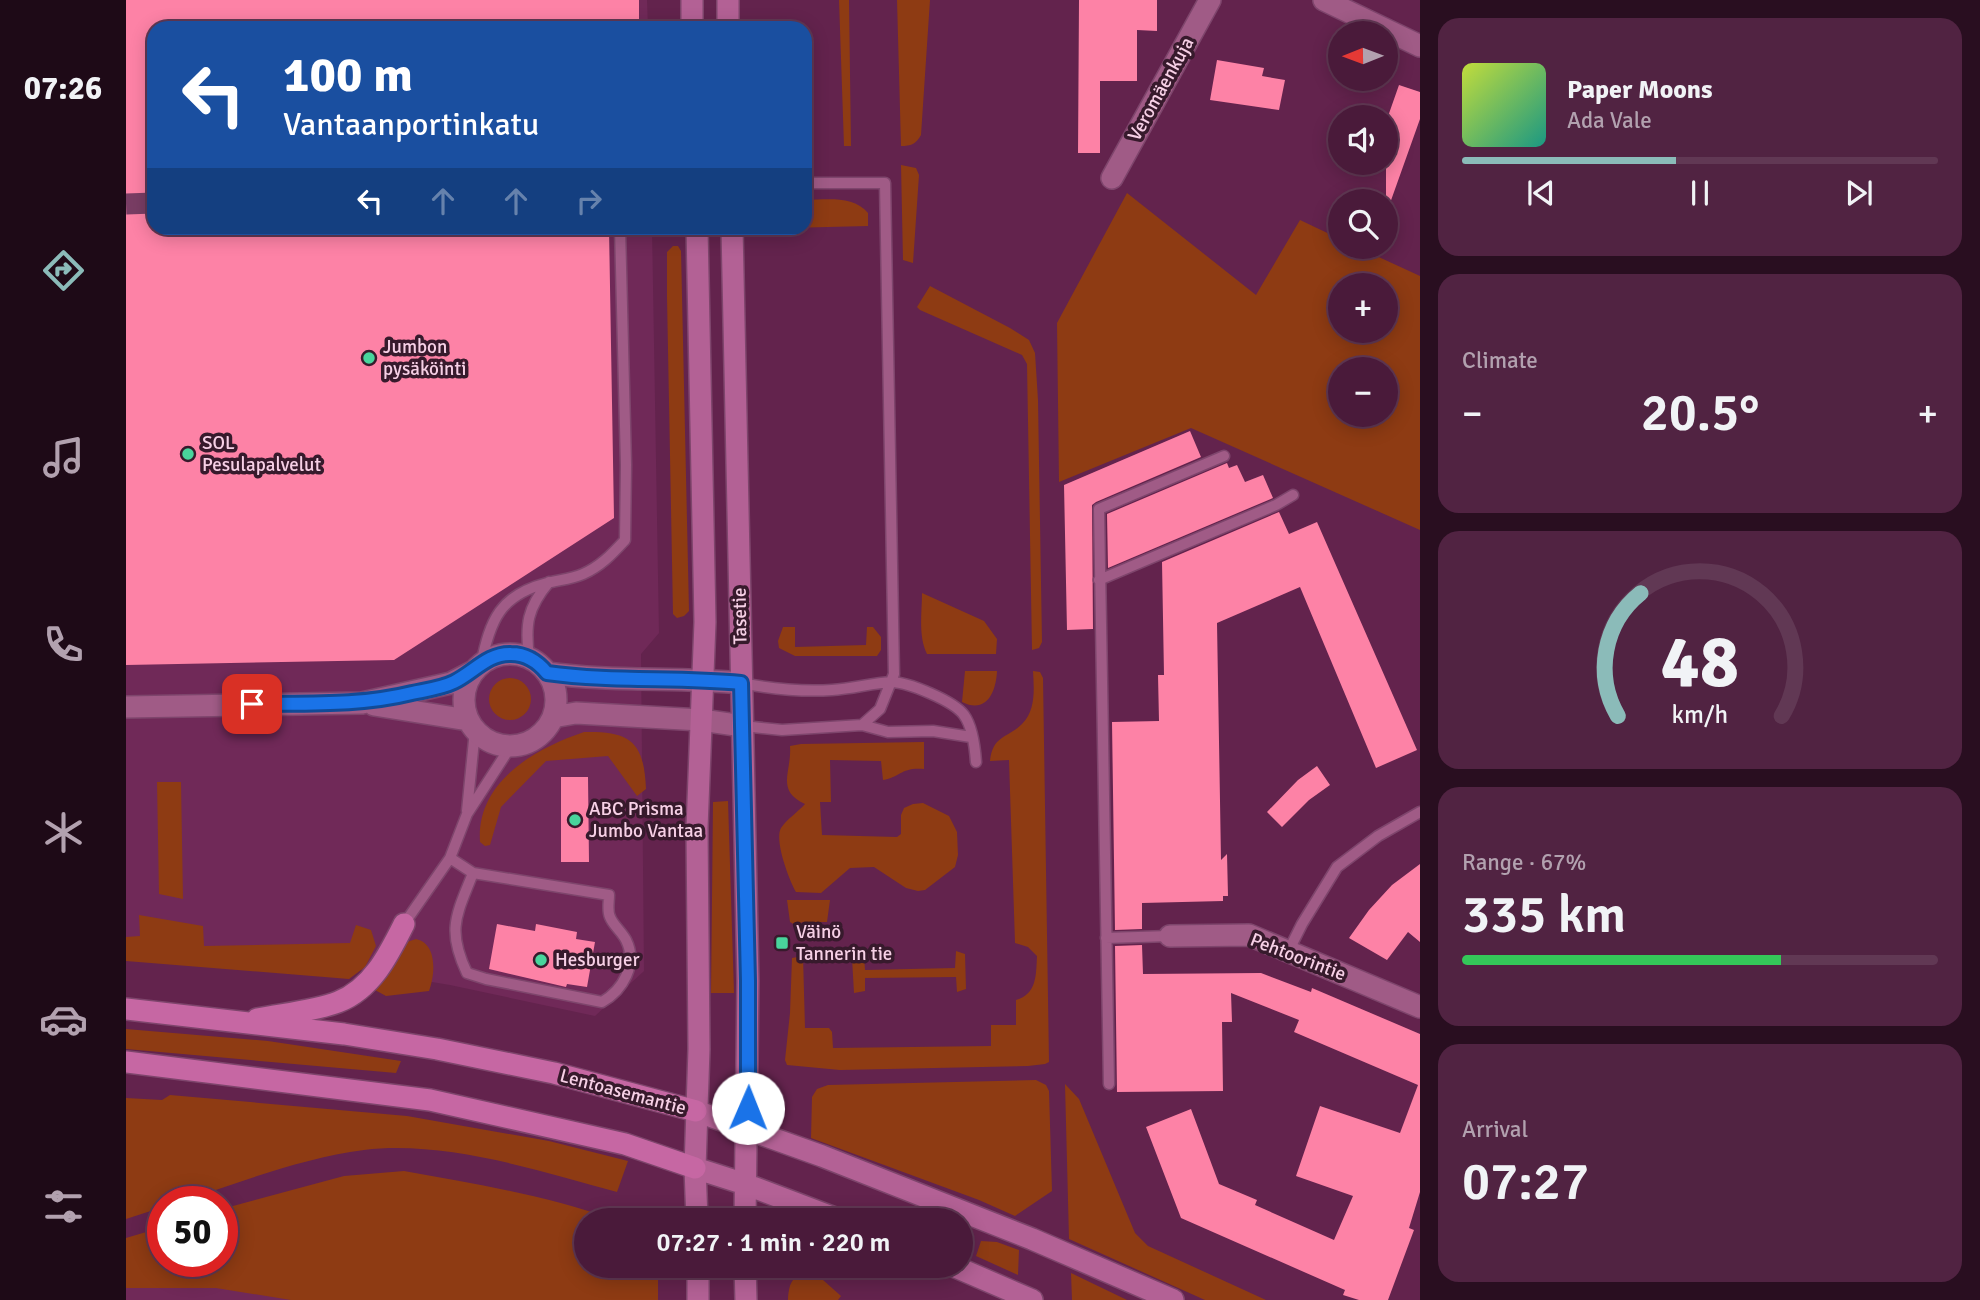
<!DOCTYPE html>
<html lang="en">
<head>
<meta charset="utf-8">
<style>
	:root { --surface:#4a1a3a; --page:#512342; --text:#f1f3f6; --muted:#b2a1af; --line:#613854; --accent:#8bbbb9 }
	body { margin:0; font-family:Signika,sans-serif; background:var(--page); color:var(--text); height:100vh; display:flex; flex-direction:column; font-size:26px; white-space:nowrap }
	* { box-sizing:border-box; margin:0 }
	p { font-size:23px; color:var(--muted) }
	.icon { flex:none; width:38px; height:38px; fill:none; stroke:currentColor; stroke-width:2; stroke-linecap:round; stroke-linejoin:round }
	.map { position:relative; flex:1; overflow:hidden }
	.side { display:flex; flex-direction:column; gap:18px; padding:18px; background:#290e20; width:560px }
	.side>* { flex:none }
	.top-card { position:absolute; left:21px; top:21px; width:665px; height:214px; border-radius:21px; box-shadow:0 4px 18px #0003,0 0 0 2px var(--line); background:#1a4fa0; color:#fff; overflow:hidden }
	.needle { width:46px; rotate:269deg }
	.buttons { position:absolute; left:1202px; top:21px; display:grid; gap:14px }
	.buttons a { display:grid; place-items:center; width:70px; height:70px; border-radius:50%; background:var(--surface); box-shadow:0 4px 18px #0003,0 0 0 2px var(--line); font-size:35px }
	.speed { position:absolute; left:21px; top:1186px; display:flex; gap:14px; font-size:35px; font-weight:700; text-align:center }
	.speed>* { display:grid; place-content:center; width:91px; height:91px; border-radius:50%; background:var(--surface); box-shadow:0 4px 18px #0003,0 0 0 2px var(--line); line-height:1 }
	.speed .limit { border:10px solid #d22; background:#fff; color:#111 }
	.pin { position:absolute; display:grid; place-items:center; width:60px; height:60px; color:#fff; margin:-30px; border-radius:14px; box-shadow:0 4px 10px #0006 }
	.me { position:absolute; width:77px; margin:-38px; rotate:1deg; stroke-linejoin:round; filter:drop-shadow(0 0 5px #0008) }
	.turn { display:flex; align-items:center; gap:24px; height:147px; padding:0 21px; font-size:32px }
	.turn .icon { width:91px; height:91px; stroke-width:2.5 }
	.turn b { display:block; font-size:49px; line-height:60px }
	.lanes { display:flex; align-items:center; height:66px; padding:0 21px; background:#0003; justify-content:center; gap:35px; direction:ltr }
	.lanes .off { opacity:.35 }
	.big { font-size:52px; font-weight:600; line-height:1.1 }
	.side .widget { flex:1; display:flex; flex-direction:column; justify-content:center; gap:10px; min-width:0; padding:0 24px; border-radius:21px; background:var(--page) }
	.side .dial { align-items:center; gap:0 }
	.dial svg { height:182px; overflow:visible; fill:none; stroke:var(--line); stroke-width:7; stroke-linecap:round; text-anchor:middle }
	.dial text { fill:var(--text); stroke:none }
	.song { display:flex; align-items:center; gap:21px }
	.cover { width:84px; height:84px; border-radius:10px; background:linear-gradient(135deg,hsl(70 70% 55%),hsl(170 70% 35%)) }
	.played { height:7px; border-radius:4px; background:linear-gradient(90deg,var(--accent) 45%,var(--line) 45%) }
	.keys { display:flex; justify-content:space-around; direction:ltr }
	.heat { display:flex; justify-content:space-between; align-items:center; font-size:38px; direction:ltr }
	.charge { height:10px; border-radius:5px; background:linear-gradient(90deg,#34c759 67%,var(--line) 0) }
	.trip { position:absolute; left:448px; top:1208px; width:399px; height:70px; border-radius:35px; background:var(--surface); box-shadow:0 4px 18px #0003,0 0 0 2px var(--line); font-weight:600; line-height:70px; text-align:center }
	main { display:flex; flex:1; min-height:0 }
	.dock { display:flex; flex-direction:column; width:126px; justify-content:space-around; align-items:center; background:#1e0a17; color:var(--muted) }
	.dock .icon { width:49px; height:49px }
	.dock .active { color:var(--accent) }
	.dock b { font-size:32px; color:var(--text) }
	.map>svg:first-child { display:block }
	.built { fill:#702958 }
	.green { fill:#8e3b13; fill-rule:evenodd }
	.building { fill:#fd82a6 }
	.lines { fill:none; stroke-linecap:round; stroke-linejoin:round }
	.street-tunnel { stroke:#793d64; stroke-width:21; stroke-dasharray:21 10; stroke-linecap:butt }
	.lane-casing { stroke:#7e456c; stroke-width:13 }
	.street-casing { stroke:#7e456c; stroke-width:24 }
	.secondary-casing { stroke:#7e456c; stroke-width:24 }
	.primary-casing { stroke:#7e456c; stroke-width:24 }
	.lane { stroke:#a05b86; stroke-width:10 }
	.street { stroke:#a05b86; stroke-width:21 }
	.secondary { stroke:#b36195; stroke-width:21 }
	.primary { stroke:#c667a3; stroke-width:21 }
	.route-casing { stroke:#114b97; stroke-width:18 }
	.route { stroke:#1a73e8; stroke-width:12 }
	.poi-dot { fill:#49d49c; stroke:#371a2c; stroke-width:2.5 }
	.labels { text-anchor:middle; dominant-baseline:central; stroke-width:7; stroke-linejoin:round; paint-order:stroke }
	.street-label { font-size:19px; fill:#f7d0e6; stroke:#371a2c }
	.poi-label { font-size:19px; fill:#f7d0e6; stroke:#371a2c; text-anchor:start }
</style>
</head>
<body>
<main>
<nav class="dock">
<b>07:26</b>
<svg class="icon active" aria-label="directions" viewBox="0 0 24 24"><path d="M12 3l9 9-9 9-9-9zM9 14v-3h6M13 9l2 2-2 2"/></svg>
<svg class="icon" aria-label="music" viewBox="0 0 24 24"><path d="M9 18V5l10-2v13"/><circle cx="6" cy="18" r="3"/><circle cx="16" cy="16" r="3"/></svg>
<svg class="icon" aria-label="phone" viewBox="0 0 24 24"><path d="M5 4h4l2 5-3 2q2 4 5 5l2-3 5 2v4C11 20 4 13 5 4z"/></svg>
<svg class="icon" aria-label="climate" viewBox="0 0 24 24"><path d="M12 3v18M4 7l16 10M4 17L20 7"/></svg>
<svg class="icon" aria-label="car" viewBox="0 0 24 24"><path d="M5 17H2v-5l4-1 3-4h7l3 4 3 1v5h-3M9 17h6M6 11h13"/><circle cx="7" cy="17" r="2"/><circle cx="17" cy="17" r="2"/></svg>
<svg class="icon" aria-label="filters" viewBox="0 0 24 24"><path d="M4 7h16M4 17h16"/><circle cx="9" cy="7" r="2"/><circle cx="15" cy="17" r="2"/></svg>
</nav>
<div class="map">
<svg width="1294" height="1300" viewBox="0 0 1294 1300">
	<rect width="100%" height="100%" fill="#63234d"/>
	<path class="built" d="M0,0H521L522,28H28V228H526L533,633L515,654L518,971L469,1016L324,985L228,969L0,959Z
		M0,1271L203,1300H0Z"/>
	<path class="green" d="M713,0H723L725,146H718Z
		M771,0H804L795,135C790,144 785,146 775,146Z
		M775,165L790,168L793,175L787,263L777,260Z
		M1001,193L1130,295L1174,220L1214,239V247H1231L1294,276V530L1065,428L933,482L931,323ZM1214,285H1260V331H1214ZM1214,369H1260V415H1214Z
		M679,200C700,200 727,195 742,213V226L662,228H661H679Z
		M547,246H552L555,251L563,611L558,616L551,618L547,614L541,297V252Z
		M804,286L884,328L903,340L909,353L912,400L916,642L913,648L906,650L901,364L896,355L794,310L791,307Z
		M796,593L858,621L871,639L870,654H801C792,636 796,612 796,593Z
		M657,627H669V647L740,645L741,627H747L755,637V650L751,656H669L653,648L652,641Z
		M839,671H871C870,693 860,714 836,702Z
		M907,671L914,672L917,678L923,1062L919,1064L902,1066L714,1070L661,1065L659,1060L664,1013L666,958L677,956L679,1028H703L706,1032L707,1048L865,1046V1025H890V1000C911,994 910,975 911,956L902,947L889,943L883,760L864,761C867,735 881,739 896,724C910,710 908,689 907,671Z
		M363 699a21 21 0 1 1 42 0a21 21 0 1 1-42 0Z
		M458,732C505,731 518,742 520,789L511,796L482,756L420,761L375,807L364,845L359,846L354,842C350,782 408,749 458,732Z
		M798,742V769C775,767 775,777 757,780L755,761L704,760L705,802H694L696,835L771,837L775,834V815L778,808L787,804L797,803L823,816L831,832L832,855L829,867L799,890L792,891L780,888L748,867L724,868L695,893L670,892C663,880 648,840 655,828C661,819 672,812 679,804C649,790 666,772 664,746L675,744Z
		M31,782H55L57,899L33,894Z
		M602,801L608,993H585L587,802Z
		M661,900H704L701,922H677L669,925L664,922Z
		M13,915L77,926L78,946L224,943L230,925L245,930L250,946L239,967L223,979L0,961V937L14,936Z
		M290,939C312,944 309,975 303,991L260,996L249,990L260,978L281,942Z
		M830,951L839,954L840,989L831,992L830,977L739,978V991L728,993L726,958L729,954L738,955L739,970L829,968Z
		M0,1029L142,1041L275,1061L270,1073L0,1049Z
		M910,1080L920,1085L923,1091L926,1191L889,1216L853,1200L685,1138L686,1097L691,1089L702,1085Z
		M939,1084L953,1099L1009,1233L1022,1246L1140,1300H1079L943,1239Z
		M44,1095L281,1116L423,1141L502,1161L491,1192C415,1171 318,1140 238,1150C175,1158 113,1183 53,1202H37V1207L0,1219V1098L36,1100Z
		M278,1171C348,1184 421,1195 488,1220H460V1265H529L532,1271V1300H165L90,1288H0V1238L37,1227V1262H96V1209L218,1176Z
		M855,1241L871,1242L893,1250L892,1275L850,1256Z
		M688,1272L715,1296L712,1300H662C663,1279 668,1275 688,1272Z
		M945,1273L1001,1300H946Z"/>
	<path class="building" d="M0,0H513V28H28V228H483L488,518L268,660L0,665Z
		M953,0H1031V31L1011,30V81H974V153H952Z
		M1091,60L1138,68L1136,76L1159,80L1153,110L1084,100Z
		M1273,85L1294,92V119L1263,206L1260,205V122Z
		M1064,431L1075,457L970,502L966,505L967,629L941,630L938,485Z
		M1101,463L1103,468L1111,465L1119,482L1137,475L1147,498L982,568L981,514Z
		M1153,512L1163,534L1191,522L1291,750L1250,768L1174,587L1091,623L1095,860L1101,854L1102,896H1097V901L1016,903V929L989,930L986,722L1033,721L1032,675H1038L1036,562Z
		M1191,766L1204,785L1183,800L1156,827L1141,812L1172,780Z
		M435,777H462L463,862H435Z
		M1294,864V942L1282,932L1261,960L1223,938L1243,910L1266,885Z
		M371,924L409,931L410,924L451,932L450,939L469,942L461,987L441,984L440,987L363,969Z
		M1016,945L1017,974L1135,973L1185,992L1186,988L1294,1034V1192L1283,1228L1288,1230L1262,1300H1233L1217,1295L1219,1290L1055,1218L1020,1127L1065,1109L1093,1184L1131,1200L1129,1205L1208,1240L1227,1196L1170,1176L1194,1106L1274,1133L1292,1085L1168,1032L1173,1020L1105,993L1106,1022H1096L1097,1091L991,1092L989,946Z"/>
	<g class="lines">
		<path class="street-tunnel" d="M0,204L28,203"/>
		<defs>
			<path id="lane" d="M973,580L1150,505L1167,495
				M403,658C399,625 401,608 423,582
				M355,665C364,620 374,595 421,583C433,580 446,579 457,574C475,566 486,554 499,540L500,465L494,228
				M615,683C646,689 675,692 706,690C726,689 746,683 765,682C782,682 828,701 838,715C846,726 849,748 850,762
				M736,725L762,732L807,731L845,737
				M617,726L656,730L736,725L754,709L768,674L759,183H679
				M341,811L349,730
				M324,858L347,873L483,895C483,902 481,911 484,917C487,925 496,932 500,940C512,964 497,990 476,1002L360,979L341,973C320,929 331,914 347,873
				M278,924L324,858L341,814L385,746
				M980,938L1044,936
				M1163,950L1176,924L1211,867L1252,836L1294,812
				M983,1084L973,509L1098,456"/>
			<path id="street" d="M1198,0L1294,46
				M986,178L1084,0
				M338 700a46 46 0 1 1 92 0a46 46 0 1 1-92 0Z
				M421,673C485,682 550,677 615,683
				M248,705L342,720
				M0,707L236,703L325,683L348,671
				M427,717L450,713L575,720L617,726
				M1044,936L1123,935L1294,1007"/>
			<path id="secondary" d="M566,0V28
				M602,0V28
				M606,228L622,981L619,1220
				M570,1111L696,1156L906,1239L1047,1300
				M569,1168L619,1184L714,1220
				M571,1220L569,1168L573,1049L571,828L579,622L571,228
				M572,1265V1300
				M619,1265L620,1300
				M825,1265L906,1300"/>
			<path id="primary" d="M0,1009L218,1034L311,1049L428,1073L570,1111
				M131,1019C156,1014 189,1011 212,1002C246,989 263,954 278,924
				M0,1062L304,1100L499,1144L569,1168"/>
		</defs>
		<use href="#lane" class="lane-casing"/>
		<use href="#street" class="street-casing"/>
		<use href="#secondary" class="secondary-casing"/>
		<use href="#primary" class="primary-casing"/>
		<use href="#lane" class="lane"/>
		<use href="#street" class="street"/>
		<use href="#secondary" class="secondary"/>
		<use href="#primary" class="primary"/>
	</g>
	<g class="lines">
		<defs>
			<path id="route" d="M126,704C180,703 234,706 286,693C300,690 316,688 328,682C347,673 362,653 385,654C400,654 412,662 421,673C485,682 550,677 615,683L622,981V1108"/>
		</defs>
		<use href="#route" class="route-casing"/>
		<use href="#route" class="route"/>
	</g>
	<g class="poi-dot">
		<circle cx="243" cy="358" r="7"/>
		<circle cx="62" cy="454" r="7"/>
		<circle cx="449" cy="820" r="7"/>
		<rect x="649" y="936" width="14" height="14" rx="3.5"/>
		<circle cx="415" cy="960" r="7"/>
	</g>
	<g class="labels">
		<g class="street-label">
			<text transform="translate(1035 89) rotate(-61)">Veromäenkuja</text>
			<text transform="translate(614 616) rotate(-91)">Tasetie</text>
			<text transform="translate(1172 957) rotate(21)">Pehtoorintie</text>
			<text transform="translate(497 1092) rotate(15)">Lentoasemantie</text>
		</g>
		<g class="poi-label">
			<text x="257" y="347">Jumbon<tspan x="257" dy="22">pysäköinti</tspan></text>
			<text x="76" y="443">SOL<tspan x="76" dy="22">Pesulapalvelut</tspan></text>
			<text x="463" y="809">ABC Prisma<tspan x="463" dy="22">Jumbo Vantaa</tspan></text>
			<text x="670" y="932">Väinö<tspan x="670" dy="22">Tannerin tie</tspan></text>
			<text x="429" y="960">Hesburger</text>
		</g>
	</g>
</svg>
<div class="buttons">
<a><svg class="needle" viewBox="-14 -14 28 28"><path d="M0-13l5 13h-10z" fill="#e53935"/><path d="M0 13l5-13h-10z" fill="#b2a1af"/></svg></a>
<a><svg class="icon" aria-label="sound" viewBox="0 0 24 24"><path d="M4 9h4l5-4v14l-5-4H4zM17 9q2 3 0 6"/></svg></a>
<a><svg class="icon" aria-label="search" viewBox="0 0 24 24"><circle cx="10" cy="10" r="6"/><path d="M15 15l6 6"/></svg></a>
<a>+</a>
<a>−</a>
</div>
<div class="speed"><div class="limit">50</div></div>
<div class="pin" style="left:126px;top:704px;background:#d93025"><svg class="icon" aria-label="arrive" viewBox="0 0 24 24"><path d="M6 21V4h12l-3 4 3 4H6"/></svg></div>
<svg class="me" style="left:622px;top:1108px" viewBox="-20 -20 40 40"><circle r="19" fill="#fff"/><path d="M0-13L10 11 0 6-10 11z" fill="#1a73e8"/></svg>
<div class="trip">07:27 · 1 min · 220 m</div>
<div class="top-card">
<div class="turn"><svg class="icon" aria-label="left" viewBox="0 0 24 24"><path d="M17 20v-9H6M10 6l-5 5 5 5"/></svg><div><b>100 m</b>Vantaanportinkatu</div></div>
<div class="lanes"><svg class="icon" aria-label="left" viewBox="0 0 24 24"><path d="M17 20v-9H6M10 6l-5 5 5 5"/></svg><svg class="icon off" aria-label="ahead" viewBox="0 0 24 24"><path d="M12 20V5M6 11l6-6 6 6"/></svg><svg class="icon off" aria-label="ahead" viewBox="0 0 24 24"><path d="M12 20V5M6 11l6-6 6 6"/></svg><svg class="icon off" aria-label="right" viewBox="0 0 24 24"><path d="M7 20v-9h11M14 6l5 5-5 5"/></svg></div>
</div>
</div>
<section class="side">
<div class="widget">
<div class="song"><i class="cover"></i><div><b>Paper Moons</b><p>Ada Vale</p></div></div>
<div class="played"></div>
<div class="keys"><svg class="icon" aria-label="previous" viewBox="0 0 24 24"><path d="M18 5L8 12l10 7zM5 5v14"/></svg><svg class="icon" aria-label="pause" viewBox="0 0 24 24"><path d="M8 5v14M16 5v14"/></svg><svg class="icon" aria-label="next" viewBox="0 0 24 24"><path d="M6 5l10 7-10 7zM19 5v14"/></svg></div>
</div>
<div class="widget"><p>Climate</p>
<div class="heat"><a>−</a><b class="big">20.5°</b><a>+</a></div>
</div>
<div class="widget dial"><svg viewBox="0 0 100 80">
<path d="M14 69A42 42 0 1 1 86 69"/>
<path d="M14 69A42 42 0 0 1 24 15" stroke="#8bbbb9"/>
<text x="50" y="56" font-size="32" font-weight="700">48</text>
<text x="50" y="72" font-size="11">km/h</text>
</svg></div>
<div class="widget"><p>Range · 67%</p><b class="big">335 km</b><div class="charge"></div></div>
<div class="widget"><p>Arrival</p><b class="big">07:27</b></div>
</section>
</main>
</body>
</html>
